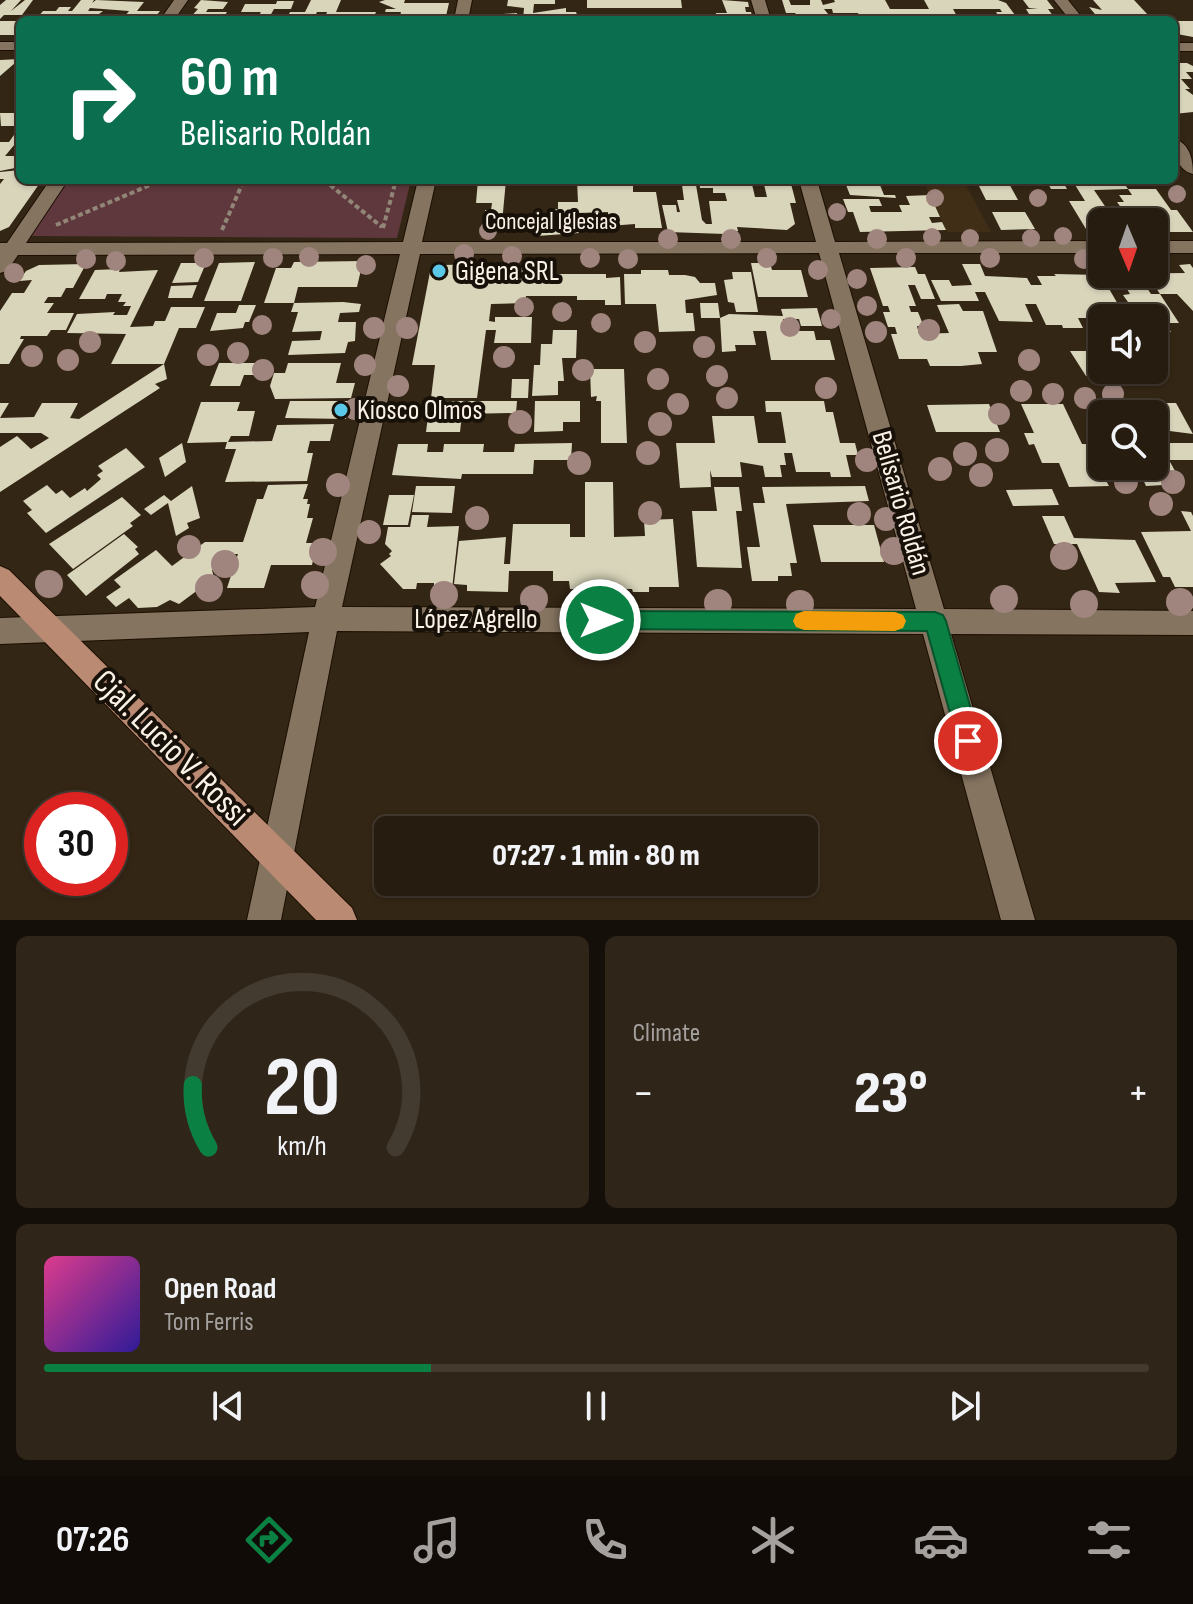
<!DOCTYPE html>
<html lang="en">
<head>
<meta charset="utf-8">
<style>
	:root { --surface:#271c10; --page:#2f2519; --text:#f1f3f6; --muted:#a4a19f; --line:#433a30; --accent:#0b8043 }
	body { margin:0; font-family:"Sofia Sans Condensed",sans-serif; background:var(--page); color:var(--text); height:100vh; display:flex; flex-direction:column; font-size:30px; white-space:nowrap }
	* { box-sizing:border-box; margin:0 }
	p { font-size:26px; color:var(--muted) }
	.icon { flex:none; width:44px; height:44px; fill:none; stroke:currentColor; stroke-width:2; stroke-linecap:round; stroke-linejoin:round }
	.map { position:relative; height:920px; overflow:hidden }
	.details { display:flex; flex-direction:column; gap:16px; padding:16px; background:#150f09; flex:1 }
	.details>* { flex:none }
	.top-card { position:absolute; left:16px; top:16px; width:1162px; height:168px; border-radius:12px; box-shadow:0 2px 6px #0004,0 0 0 2px var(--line); background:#0b6e4f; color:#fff; overflow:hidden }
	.needle { width:52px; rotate:178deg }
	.tools { position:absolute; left:1088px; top:208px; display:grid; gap:16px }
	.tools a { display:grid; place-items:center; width:80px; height:80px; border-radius:12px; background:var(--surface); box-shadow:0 2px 6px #0004,0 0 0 2px var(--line); font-size:40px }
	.speed { position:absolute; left:24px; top:792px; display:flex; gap:16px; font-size:40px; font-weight:700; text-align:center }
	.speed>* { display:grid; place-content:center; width:104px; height:104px; border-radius:50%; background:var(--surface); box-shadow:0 2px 6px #0004,0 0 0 2px var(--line); line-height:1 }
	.speed .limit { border:12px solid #d22; background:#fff; color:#111 }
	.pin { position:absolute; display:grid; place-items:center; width:68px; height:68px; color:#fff; margin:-34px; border:4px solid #fff; border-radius:50%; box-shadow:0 2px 8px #0007 }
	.me { position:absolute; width:88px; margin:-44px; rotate:90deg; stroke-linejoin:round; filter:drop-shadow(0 0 6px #0008) }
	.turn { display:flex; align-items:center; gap:28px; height:168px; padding:0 32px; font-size:36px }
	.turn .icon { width:104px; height:104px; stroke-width:2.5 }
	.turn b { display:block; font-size:56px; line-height:68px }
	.big { font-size:60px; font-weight:800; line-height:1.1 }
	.details .widget { flex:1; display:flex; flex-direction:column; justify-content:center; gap:12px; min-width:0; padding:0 28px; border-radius:12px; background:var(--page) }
	.details .dial { align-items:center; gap:0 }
	.dial svg { height:208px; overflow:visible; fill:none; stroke:var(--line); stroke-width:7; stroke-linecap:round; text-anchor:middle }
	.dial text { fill:var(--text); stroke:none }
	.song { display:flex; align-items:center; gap:24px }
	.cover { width:96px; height:96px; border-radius:12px; background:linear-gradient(135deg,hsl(330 70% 55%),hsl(250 70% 35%)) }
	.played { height:8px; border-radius:4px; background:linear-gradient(90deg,var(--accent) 35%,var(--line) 35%) }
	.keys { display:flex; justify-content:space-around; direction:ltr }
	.heat { display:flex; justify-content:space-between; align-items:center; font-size:44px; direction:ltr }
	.details .tiles { flex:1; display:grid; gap:16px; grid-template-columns:1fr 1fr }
	.widget:last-child { grid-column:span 2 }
	.trip { position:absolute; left:374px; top:816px; width:444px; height:80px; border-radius:12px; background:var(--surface); box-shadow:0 2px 6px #0004,0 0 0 2px var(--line); font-weight:800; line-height:80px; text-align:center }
	.tabs { display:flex; height:128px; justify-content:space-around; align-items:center; background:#100b06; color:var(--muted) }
	.tabs .icon { width:56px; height:56px }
	.tabs .active { color:var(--accent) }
	.tabs b { font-size:36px; color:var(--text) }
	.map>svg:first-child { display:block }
	.built { fill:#412e16 }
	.green { fill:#5f383d }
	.building { fill:#d9d5bb }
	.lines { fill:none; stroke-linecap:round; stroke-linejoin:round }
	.minor-casing { stroke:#1c0f01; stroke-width:2 }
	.major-casing { stroke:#1c0f01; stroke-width:2 }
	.path { stroke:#928678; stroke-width:4; stroke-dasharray:5 3; stroke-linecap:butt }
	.minor { fill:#857460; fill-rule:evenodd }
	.major { fill:#ba8a73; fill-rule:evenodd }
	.tree { fill:#a0847e }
	.route { fill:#0b8043; stroke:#07532c; stroke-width:2 }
	.slow { fill:#f59e0b }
	.poi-dot { fill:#5bc8e7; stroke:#171109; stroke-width:3 }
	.labels { text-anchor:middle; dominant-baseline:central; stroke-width:8; stroke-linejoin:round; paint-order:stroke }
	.far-street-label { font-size:24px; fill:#fcf3e8; stroke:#171109 }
	.poi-label { font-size:28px; fill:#fcf3e8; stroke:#171109; text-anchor:start }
	.street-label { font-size:28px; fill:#fcf3e8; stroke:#171109 }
	.near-street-label { font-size:34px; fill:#fcf3e8; stroke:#171109 }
</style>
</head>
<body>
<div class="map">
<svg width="1193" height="920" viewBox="0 0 1193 920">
	<rect width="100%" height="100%" fill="#342615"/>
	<path class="built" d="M923,180H963L991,232H947Z"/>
	<path class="green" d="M68,180H411L397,238L29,236Z"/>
	<path class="building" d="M6,0H21L11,11L25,0H33L22,15H4L0,19V5Z
		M81,0H94L92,3L96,0L144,2L137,11H160L156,16H125L129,11L90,8L88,11H103L91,20L37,18L43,11H56L59,7H71L68,11H72Z
		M201,0L228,2L223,9H208L206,12H227L222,20H188L198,9L194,8Z
		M311,0H341L336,12H376L373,19L324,20L327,12H317L313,20H286L290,12H305Z
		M385,0H405L404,3H449L446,16H440L439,20H399L401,12H385L386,9H396L379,2Z
		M508,0H555V4H534L533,13L566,8V12H576L579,20H523L524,8L507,6Z
		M587,0H681L682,8H587Z
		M722,0L748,2L749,7H745L746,12H751L753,20L717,19L716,13H727Z
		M782,0H789L791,5H810V0H821L823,5L835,2L834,0H885L890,9H929L924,0H998L1006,3L1018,19L1001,20L996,12H1002L1000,9H953L959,20H949L942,14H923L927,20H861L858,13H833L832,9H824L833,20H801L795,13H786Z
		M1023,0H1047L1054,9H1048L1056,20H1025L1021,14H1029L1026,9H1038L1029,8Z
		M1093,0H1134L1149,16H1139L1142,20H1100L1089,7L1102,10Z
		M277,1H294L291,9H274L270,16L258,17L261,12H241L245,4H276Z
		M517,13L516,20H489V15Z
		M0,21H20V35H0Z
		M1174,21H1193V37L1177,34L1174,38Z
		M20,59V63H15L0,76V60Z
		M1174,63H1187L1193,66V72H1186L1192,79H1181L1190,89H1185L1193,95V112L1174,114Z
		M0,113H20V126H1Z
		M14,135H20V144H15L5,156H20V167L0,171V142H9Z
		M20,170V180H42L9,227L0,231V184L4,179H0V172Z
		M478,180H506L502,223H484L485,210H491L492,203H476Z
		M577,180H592L593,184L633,180V192H656L662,228H635V224L609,226L608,212L578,213L579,233L537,236V217H548L549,210L558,209V202H578Z
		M699,180H751L755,197H767L763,180H790L796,203H790L795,224L787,230L737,227L738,231L725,234L668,232L662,205H676L677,212H680L677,200H684L682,185H696L702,220L706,224H712L709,201H727L725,193H713V188H700Z
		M844,180H878L884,195H895L896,198L850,195Z
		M992,180H1007L1018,200H986L979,186H995Z
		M1046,180H1062L1067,189H1051Z
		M1072,180H1122L1128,189L1094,190L1113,218H1118L1112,209H1122L1117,202H1124L1119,195H1132L1128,189H1156L1171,210H1177L1193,232H1157L1154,222H1102V229H1086L1069,201H1085Z
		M930,195L940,217H929L932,223L942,222L946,230L860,232L853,212H848L843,199H879L882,206H869L871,212H902L899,205H910L906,196Z
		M992,212H1025L1035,229L1001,230Z
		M363,261L357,287H298L294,303H264L276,268H291L294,262Z
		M255,262L241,301H204L219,263Z
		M181,263H206L198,282L172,283Z
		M751,263H770L772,270H801L808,297H758Z
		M86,264L73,288H66L61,297H48L44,303H54L47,313H74L66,330H51L47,336H21L20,339H24L9,364H0V311L12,293H24L32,280L19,281L26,271L39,265Z
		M494,264V268L534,267V277H549V274H606V278L620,277L621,305H605V300H577V296H526L525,303L491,304L489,321L495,322V317H532L531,343H494L496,330H486L477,398H431L435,365H412L430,272L443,265Z
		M962,264H980L985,276L1027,278L1031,285H1042L1037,276H1056L1054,274L1101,275L1126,318H1102V327L1091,318H1078L1083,328H1063L1062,325H1046L1036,304H1025L1033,322L999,321L985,292H975L979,301H941L931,280H949L952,286L972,285Z
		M1190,264L1193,268V311L1177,294H1160L1150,279H1141L1151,294H1160L1179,323H1165L1171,332L1154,333V318H1143L1137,309H1133L1123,295L1130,294L1121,279H1114L1111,274L1185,273L1179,265Z
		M915,267L918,274H925L935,299H921L915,285H908L916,306H909L911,312H918L924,327L917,326L919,334L949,333L937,305L959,304L963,311H983L997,352H978L982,364L961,366H930L927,359H899L891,334H897L895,327H888L883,312H890L888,306H883L870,268Z
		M120,269L119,272L158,270L130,327L153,326L155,321H165L171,307H205L196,328H179L164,364H111L126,334L67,333L77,314L115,312L113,315H127L131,306H123L126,302H118L122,294H107L105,299H79L95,270Z
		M641,270H668L669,275H685L695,277L700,283H715L717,295L685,300L686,313H693L695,331L659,332L656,304H625L624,274H641Z
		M732,272H751L758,312H736L734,303L728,302L724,280L733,279Z
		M197,285L192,298H168L171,286Z
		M343,302L361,304L359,312L340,313L338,322H356L355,341L348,342L345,353L288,355L292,341L320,340L322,331L292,332L298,312H291L294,303Z
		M700,303H718L720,318L729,314L783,316L781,309L817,308L822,326H801L799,319H783L786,331H814L816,340H830L835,360H771L766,331H753L756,345H735L736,351L722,352L720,318H701Z
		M239,305H256L249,322H245L243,328L210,331L217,313H236Z
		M553,330H577L576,358H562L564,381H558V395L532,396L534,365H540L541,344H552Z
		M1070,351H1095L1102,370L1109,376H1086Z
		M219,363H261L257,375H244L240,386H210Z
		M288,363H341L336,383H355L351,398L275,399L270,386L274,373H285Z
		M164,364L167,379L155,384L160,388L0,492V447L17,436L31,449L49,438L41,433H0V403H9L0,418L34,417L42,403H78L70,418L79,419Z
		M590,369H624L627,443H601V401H596L597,396L591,397Z
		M512,379H529L528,398H511Z
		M290,401H350L346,419L285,418Z
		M430,401H517L516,413L462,414L460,432H426Z
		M535,401H580V422H563V431L534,432Z
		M765,401H824L826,412H833L840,443H855L858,455H846L851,477H831L830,472H796L792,453H784L786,465H780L782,477H765L763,466L740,462L742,477H712L710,470L711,487L680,488L676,443H715L712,416H754L758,443H786L781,412H766Z
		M201,402H240L237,411H255L249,436H231L228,442L272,441L277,425L334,424L330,441H310L307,453H313L307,481L225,482L236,449H225L227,442L187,443Z
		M1157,403H1176L1193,434L1154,429V414H1145L1142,408H1160Z
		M989,404L1000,432H936L927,405Z
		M1021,404H1063L1082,444H1102V468H1099L1109,486L1069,487L1059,463H1042L1034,444L1029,445L1024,433H1034Z
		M182,443L186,462L165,477L159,458Z
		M572,443L571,460H534L533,474H462L461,479L392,475L398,444H428L427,452H443L444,444H484L483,452H514L515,444Z
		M1154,443H1193V460H1169L1175,471L1156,472L1163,485L1146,486L1140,473H1146L1142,466H1154Z
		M126,448L145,467L46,533L27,513L32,510L23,501L47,485L56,494L62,490L70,498L85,488L87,491L101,479L97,475L103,471L98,466Z
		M585,482H613L614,537L645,536L644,520L673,519L679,587H649V592H633L632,589H570L569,581H553V571H509L508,592L467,591V585L454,584L459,541L506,537L504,564H510L513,524H570V537H585Z
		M308,484L303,499H308L307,504H310L307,518H313L306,543H317L312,565H271L264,588H227L238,554H221L216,570H212L214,578L179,604L170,600L157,607L138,608L129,598L116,607L106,597L121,587L114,580L156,550L172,566L205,542H243L257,499H263L268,485Z
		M192,486L200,518L187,523L189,528L176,536L168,503L151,515L144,509L164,495L171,501Z
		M416,486H455L452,513L412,512Z
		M865,486L869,501L786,504L797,563H790L792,576H778V581H752L747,547H760L753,503H765L762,487Z
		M714,487H739L742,511H736L742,568L697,567L692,511H717Z
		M1052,489L1059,505L1013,506L1006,490Z
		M389,495H414L408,525H383Z
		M122,497L141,515L130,523L133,526L73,569L49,544Z
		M1181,511L1191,512L1193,516V587H1175L1170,577H1163L1141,532L1191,531Z
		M412,515H429L427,527L459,526L452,589H434V583H417L416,589H403L380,564L391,556L389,554L392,551L385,544L388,527H410Z
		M1042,516H1064L1074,538L1135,540L1156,582L1115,583L1120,593L1099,592L1077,544H1054Z
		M813,525H874L884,562H821Z
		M124,534L138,547L135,549L139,554L86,596L67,575Z"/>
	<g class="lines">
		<defs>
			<path id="minor" d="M174,0H188L174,20H160Z
				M458,0H472L468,20H454Z
				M751,0H765L771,20H757Z
				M1054,0H1068L1084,20H1070Z
				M0,42H20V50H0Z
				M1174,43H1193V51H1174Z
				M1174,139C1190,143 1193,160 1193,174C1177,170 1174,153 1174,139Z
				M50,180H68L26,243L403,242L418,180H436L422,242H816L799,180H817L835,242L1102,241V253H839L944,609L1193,611V635L951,634L1035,920H1001L923,634L337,631L281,920H247L309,632L0,644V618L315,607L400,254L18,255L7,271L0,273V243H7ZM819,253L916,609L342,607L420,254Z
				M1154,241H1193V253H1154Z"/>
			<path id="major" d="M0,566L9,570L352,908L357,920H316L0,596Z"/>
		</defs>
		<use href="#minor" class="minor-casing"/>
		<use href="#major" class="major-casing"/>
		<path class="path" d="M324,180L382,227
			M56,225L162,180
			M383,228L396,180
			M222,230L244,180"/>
		<use href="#minor" class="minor"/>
		<use href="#major" class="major"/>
	</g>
	<g class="tree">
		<circle cx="1177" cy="194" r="9"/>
		<circle cx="935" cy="198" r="9"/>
		<circle cx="1038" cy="198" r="9"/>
		<circle cx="837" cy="212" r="9"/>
		<circle cx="488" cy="231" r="9"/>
		<circle cx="1063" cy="236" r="9"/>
		<circle cx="932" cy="237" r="9"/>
		<circle cx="668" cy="239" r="10"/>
		<circle cx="731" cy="239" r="10"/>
		<circle cx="877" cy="239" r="10"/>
		<circle cx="970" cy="238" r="9"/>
		<circle cx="1031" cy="238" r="9"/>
		<circle cx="464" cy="254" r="10"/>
		<circle cx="512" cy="256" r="10"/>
		<circle cx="309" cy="257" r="10"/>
		<circle cx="204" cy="258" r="10"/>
		<circle cx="273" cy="258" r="10"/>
		<circle cx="590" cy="258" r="10"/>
		<circle cx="767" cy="258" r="10"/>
		<circle cx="906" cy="258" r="10"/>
		<circle cx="990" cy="258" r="10"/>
		<circle cx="86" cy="259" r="10"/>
		<circle cx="628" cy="259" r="10"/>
		<circle cx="1084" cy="259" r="10"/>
		<circle cx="116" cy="261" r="10"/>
		<circle cx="366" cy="265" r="10"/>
		<circle cx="818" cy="270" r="10"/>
		<circle cx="14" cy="273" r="10"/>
		<circle cx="857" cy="279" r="10"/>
		<circle cx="867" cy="306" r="10"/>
		<circle cx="524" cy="307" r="10"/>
		<circle cx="562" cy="312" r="10"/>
		<circle cx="831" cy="319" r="10"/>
		<circle cx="601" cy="323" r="10"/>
		<circle cx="262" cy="325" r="10"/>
		<circle cx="374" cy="328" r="11"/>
		<circle cx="407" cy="328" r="11"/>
		<circle cx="790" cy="327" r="10"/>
		<circle cx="929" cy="330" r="11"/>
		<circle cx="876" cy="332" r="11"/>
		<circle cx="90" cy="342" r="11"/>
		<circle cx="645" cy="342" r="11"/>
		<circle cx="704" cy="347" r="11"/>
		<circle cx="238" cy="353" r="11"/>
		<circle cx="208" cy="355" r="11"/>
		<circle cx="32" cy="356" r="11"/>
		<circle cx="504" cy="357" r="11"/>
		<circle cx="68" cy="360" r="11"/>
		<circle cx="1029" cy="360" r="11"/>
		<circle cx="365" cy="365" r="11"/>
		<circle cx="263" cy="370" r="11"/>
		<circle cx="583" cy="370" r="11"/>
		<circle cx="717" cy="376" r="11"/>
		<circle cx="658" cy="379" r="11"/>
		<circle cx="398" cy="386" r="11"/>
		<circle cx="826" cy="388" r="11"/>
		<circle cx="1021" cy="391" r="11"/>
		<circle cx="1053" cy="394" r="11"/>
		<circle cx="1113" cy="394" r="11"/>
		<circle cx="727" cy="398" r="11"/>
		<circle cx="1085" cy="398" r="11"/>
		<circle cx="678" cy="404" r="11"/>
		<circle cx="355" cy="409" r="11"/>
		<circle cx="999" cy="414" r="11"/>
		<circle cx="520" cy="422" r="12"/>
		<circle cx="660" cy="424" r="12"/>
		<circle cx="997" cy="450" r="12"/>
		<circle cx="648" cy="453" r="12"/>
		<circle cx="965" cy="454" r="12"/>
		<circle cx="867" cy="460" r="12"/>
		<circle cx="579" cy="463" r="12"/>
		<circle cx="940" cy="469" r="12"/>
		<circle cx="981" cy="475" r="12"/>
		<circle cx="1126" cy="482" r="12"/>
		<circle cx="1173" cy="482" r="12"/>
		<circle cx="338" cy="485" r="12"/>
		<circle cx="1161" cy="504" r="12"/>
		<circle cx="650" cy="513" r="12"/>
		<circle cx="859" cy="514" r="12"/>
		<circle cx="477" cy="518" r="12"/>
		<circle cx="886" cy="519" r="12"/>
		<circle cx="369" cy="532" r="12"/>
		<circle cx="189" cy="547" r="12"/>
		<circle cx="894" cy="551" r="14"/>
		<circle cx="323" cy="552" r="14"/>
		<circle cx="1064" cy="556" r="14"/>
		<circle cx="225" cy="564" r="14"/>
		<circle cx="49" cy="584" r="14"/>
		<circle cx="315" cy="585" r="14"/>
		<circle cx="209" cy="588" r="14"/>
		<circle cx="444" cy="595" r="14"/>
		<circle cx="534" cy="599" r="14"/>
		<circle cx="1004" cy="599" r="14"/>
		<circle cx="1180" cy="602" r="14"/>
		<circle cx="718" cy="603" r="14"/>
		<circle cx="800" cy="604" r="14"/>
		<circle cx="1084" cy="604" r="14"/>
	</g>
	<path class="route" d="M600,611L935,612L943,615L946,621L980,741L977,749L968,752L960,749L927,631L600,629L593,627L590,620L593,613Z"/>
	<path class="slow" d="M804,611L895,612L903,615L906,621L903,628L895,631L804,630L796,627L793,621L796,614Z"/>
	<g class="poi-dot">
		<circle cx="439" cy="271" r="8"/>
		<circle cx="341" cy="410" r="8"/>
	</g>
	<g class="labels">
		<g class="far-street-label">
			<text x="551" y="221">Concejal Iglesias</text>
		</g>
		<g class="poi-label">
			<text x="455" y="271">Gigena SRL</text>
			<text x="357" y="410">Kiosco Olmos</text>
		</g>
		<g class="street-label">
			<text transform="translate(901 503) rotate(74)">Belisario Roldán</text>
			<text x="476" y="619">López Agrello</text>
		</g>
		<g class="near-street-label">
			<text transform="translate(171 748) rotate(45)">Cjal. Lucio V. Rossi</text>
		</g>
	</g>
</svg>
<div class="tools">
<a><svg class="needle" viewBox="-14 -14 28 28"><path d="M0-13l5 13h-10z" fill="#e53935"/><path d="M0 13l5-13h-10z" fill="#a4a19f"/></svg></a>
<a><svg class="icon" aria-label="sound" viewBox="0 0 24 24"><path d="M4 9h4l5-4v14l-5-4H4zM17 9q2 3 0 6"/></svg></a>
<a><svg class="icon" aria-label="search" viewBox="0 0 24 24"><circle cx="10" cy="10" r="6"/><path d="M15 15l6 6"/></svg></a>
</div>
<div class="speed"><div class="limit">30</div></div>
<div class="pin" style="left:968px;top:741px;background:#d93025"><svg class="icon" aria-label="arrive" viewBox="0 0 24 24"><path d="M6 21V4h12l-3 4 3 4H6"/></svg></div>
<svg class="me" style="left:600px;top:620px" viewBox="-20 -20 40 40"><circle r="17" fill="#0b8043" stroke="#fff" stroke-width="3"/><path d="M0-11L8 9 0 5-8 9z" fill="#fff"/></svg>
<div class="trip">07:27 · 1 min · 80 m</div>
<div class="top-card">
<div class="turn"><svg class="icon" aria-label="right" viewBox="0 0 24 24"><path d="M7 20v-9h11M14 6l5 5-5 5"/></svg><div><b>60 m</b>Belisario Roldán</div></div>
</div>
</div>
<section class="details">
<div class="tiles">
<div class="widget dial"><svg viewBox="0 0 100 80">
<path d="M14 69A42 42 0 1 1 86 69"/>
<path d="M14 69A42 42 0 0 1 8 45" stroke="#0b8043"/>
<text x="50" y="56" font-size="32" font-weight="700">20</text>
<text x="50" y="72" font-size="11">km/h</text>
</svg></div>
<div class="widget"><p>Climate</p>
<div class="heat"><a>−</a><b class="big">23°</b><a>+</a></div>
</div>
<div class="widget">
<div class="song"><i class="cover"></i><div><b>Open Road</b><p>Tom Ferris</p></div></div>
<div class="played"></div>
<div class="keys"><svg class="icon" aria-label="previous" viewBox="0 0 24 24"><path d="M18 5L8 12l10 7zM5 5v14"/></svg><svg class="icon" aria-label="pause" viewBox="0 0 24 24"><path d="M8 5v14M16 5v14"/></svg><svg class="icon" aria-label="next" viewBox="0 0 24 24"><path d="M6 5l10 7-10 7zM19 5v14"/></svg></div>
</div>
</div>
</section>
<nav class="tabs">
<b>07:26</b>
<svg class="icon active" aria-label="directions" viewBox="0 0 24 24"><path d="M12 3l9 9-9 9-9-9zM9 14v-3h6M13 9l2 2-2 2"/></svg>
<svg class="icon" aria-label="music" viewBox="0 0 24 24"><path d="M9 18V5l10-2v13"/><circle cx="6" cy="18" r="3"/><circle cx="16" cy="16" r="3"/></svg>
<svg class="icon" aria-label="phone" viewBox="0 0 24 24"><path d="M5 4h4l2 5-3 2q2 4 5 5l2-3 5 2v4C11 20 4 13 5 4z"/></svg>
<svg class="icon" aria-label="climate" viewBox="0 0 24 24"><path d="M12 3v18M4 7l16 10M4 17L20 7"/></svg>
<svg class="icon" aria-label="car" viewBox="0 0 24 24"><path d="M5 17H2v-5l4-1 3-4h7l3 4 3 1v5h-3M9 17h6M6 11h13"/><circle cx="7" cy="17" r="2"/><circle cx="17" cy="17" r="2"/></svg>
<svg class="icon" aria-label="filters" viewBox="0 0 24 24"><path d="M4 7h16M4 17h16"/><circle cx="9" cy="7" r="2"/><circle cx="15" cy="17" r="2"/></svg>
</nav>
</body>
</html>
